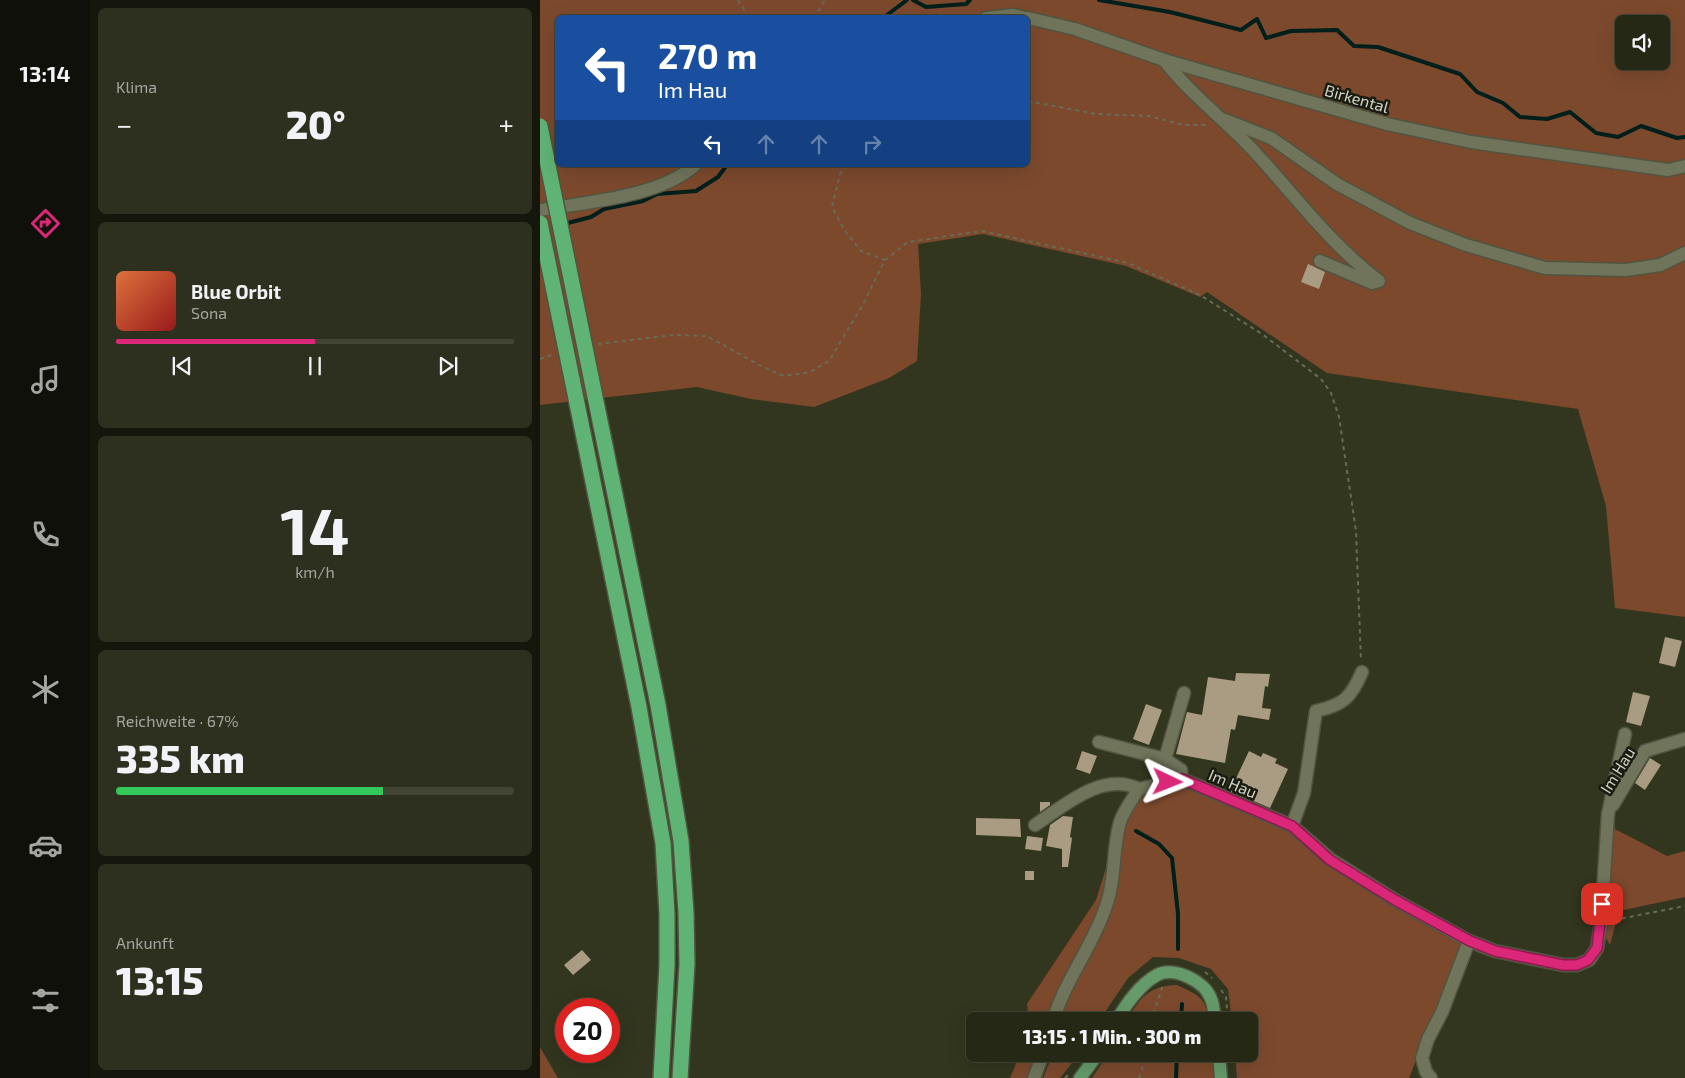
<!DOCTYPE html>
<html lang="de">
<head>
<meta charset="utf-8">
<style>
	:root { --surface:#262816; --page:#2e301f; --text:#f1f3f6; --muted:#a4a6a1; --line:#424435; --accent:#db2777 }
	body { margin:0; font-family:"Exo 2",sans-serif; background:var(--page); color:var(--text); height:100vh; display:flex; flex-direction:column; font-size:19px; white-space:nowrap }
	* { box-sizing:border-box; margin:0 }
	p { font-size:16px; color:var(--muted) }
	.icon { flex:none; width:28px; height:28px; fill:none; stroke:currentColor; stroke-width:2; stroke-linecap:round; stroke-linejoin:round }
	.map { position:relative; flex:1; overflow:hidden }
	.side { display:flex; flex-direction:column; gap:8px; padding:8px; background:#15160c; width:450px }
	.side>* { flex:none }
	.banner { position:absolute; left:15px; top:15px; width:475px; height:152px; border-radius:8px; box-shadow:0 5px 20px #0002,0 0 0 1px var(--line); background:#1a4fa0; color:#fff; overflow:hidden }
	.controls { position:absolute; left:1075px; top:15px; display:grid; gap:10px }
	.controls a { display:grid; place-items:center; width:55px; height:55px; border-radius:8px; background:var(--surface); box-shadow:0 5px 20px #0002,0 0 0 1px var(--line); font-size:25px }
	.speed { position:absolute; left:15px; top:998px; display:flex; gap:10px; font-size:25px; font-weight:700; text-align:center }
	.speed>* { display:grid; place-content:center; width:65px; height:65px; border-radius:50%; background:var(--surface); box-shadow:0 5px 20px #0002,0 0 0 1px var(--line); line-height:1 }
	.speed .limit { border:8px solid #d22; background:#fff; color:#111 }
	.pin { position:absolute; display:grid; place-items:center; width:42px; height:42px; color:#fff; margin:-21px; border-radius:10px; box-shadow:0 2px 8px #0006 }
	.me { position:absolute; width:55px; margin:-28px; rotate:92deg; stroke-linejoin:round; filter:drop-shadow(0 0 4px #0008) }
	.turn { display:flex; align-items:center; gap:18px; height:105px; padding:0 20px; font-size:22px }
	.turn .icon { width:65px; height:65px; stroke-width:2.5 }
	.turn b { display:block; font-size:35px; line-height:42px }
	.lanes { display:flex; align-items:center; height:48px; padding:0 20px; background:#0003; justify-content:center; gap:25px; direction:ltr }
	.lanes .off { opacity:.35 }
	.big { font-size:38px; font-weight:800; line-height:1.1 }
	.side .widget { flex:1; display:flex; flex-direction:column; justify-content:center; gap:8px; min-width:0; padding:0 18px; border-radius:8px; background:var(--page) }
	.side .dial { align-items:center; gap:0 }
	.dial b { font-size:65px; line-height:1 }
	.song { display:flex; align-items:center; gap:15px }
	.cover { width:60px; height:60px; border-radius:8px; background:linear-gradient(135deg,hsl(20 70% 55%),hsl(0 70% 35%)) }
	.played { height:5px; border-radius:2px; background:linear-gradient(90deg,var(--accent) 50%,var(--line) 50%) }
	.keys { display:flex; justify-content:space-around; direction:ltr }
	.heat { display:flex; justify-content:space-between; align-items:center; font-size:28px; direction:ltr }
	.charge { height:8px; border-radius:4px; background:linear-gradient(90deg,#34c759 67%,var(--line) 0) }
	.trip { position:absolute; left:426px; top:1012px; width:292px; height:50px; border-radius:8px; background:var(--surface); box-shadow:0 5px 20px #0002,0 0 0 1px var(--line); font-weight:800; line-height:50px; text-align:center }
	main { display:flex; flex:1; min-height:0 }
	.dock { display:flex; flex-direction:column; width:90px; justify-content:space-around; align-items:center; background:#0f1009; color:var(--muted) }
	.dock .icon { width:35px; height:35px }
	.dock .active { color:var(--accent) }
	.dock b { font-size:22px; color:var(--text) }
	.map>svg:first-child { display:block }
	.green { fill:#7c492d; fill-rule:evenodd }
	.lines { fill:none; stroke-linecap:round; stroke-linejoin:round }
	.stream { stroke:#001f1b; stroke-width:4 }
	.building { fill:#aa9c83 }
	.minor-casing { stroke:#51543f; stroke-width:15 }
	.major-casing { stroke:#51543f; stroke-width:15 }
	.highway-casing { stroke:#51543f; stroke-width:18 }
	.path { stroke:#686c57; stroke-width:2; stroke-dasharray:4 4; stroke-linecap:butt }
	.minor { stroke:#6f745a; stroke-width:12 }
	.major { stroke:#659a6a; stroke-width:12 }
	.highway { stroke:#5fb475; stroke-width:15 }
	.highway-bridge-casing { stroke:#51543f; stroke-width:18; stroke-linecap:butt }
	.highway-bridge { stroke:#5fb475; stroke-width:15 }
	.route-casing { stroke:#8e194d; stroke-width:12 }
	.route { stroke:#db2777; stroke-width:9 }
	.labels { text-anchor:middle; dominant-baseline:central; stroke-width:5; stroke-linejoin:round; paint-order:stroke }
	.street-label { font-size:16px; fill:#d0d3c5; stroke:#1a1c12 }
</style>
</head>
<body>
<main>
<nav class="dock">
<b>13:14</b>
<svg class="icon active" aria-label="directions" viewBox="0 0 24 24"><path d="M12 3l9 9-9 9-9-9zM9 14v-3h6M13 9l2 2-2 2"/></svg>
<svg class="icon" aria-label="music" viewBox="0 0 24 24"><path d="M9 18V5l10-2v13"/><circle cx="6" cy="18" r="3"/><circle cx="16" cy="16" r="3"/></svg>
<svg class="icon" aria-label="phone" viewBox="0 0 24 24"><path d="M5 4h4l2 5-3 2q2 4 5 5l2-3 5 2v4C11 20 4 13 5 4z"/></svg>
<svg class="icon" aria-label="climate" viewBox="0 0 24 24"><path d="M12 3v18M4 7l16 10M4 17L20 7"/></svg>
<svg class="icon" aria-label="car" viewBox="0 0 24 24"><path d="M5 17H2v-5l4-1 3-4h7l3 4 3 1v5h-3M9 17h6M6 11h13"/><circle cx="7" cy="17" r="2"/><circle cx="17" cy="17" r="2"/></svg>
<svg class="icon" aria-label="filters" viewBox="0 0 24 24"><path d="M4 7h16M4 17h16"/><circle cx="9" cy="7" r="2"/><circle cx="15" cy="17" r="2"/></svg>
</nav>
<section class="side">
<div class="widget"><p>Klima</p>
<div class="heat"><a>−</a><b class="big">20°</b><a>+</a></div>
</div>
<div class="widget">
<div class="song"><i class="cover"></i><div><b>Blue Orbit</b><p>Sona</p></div></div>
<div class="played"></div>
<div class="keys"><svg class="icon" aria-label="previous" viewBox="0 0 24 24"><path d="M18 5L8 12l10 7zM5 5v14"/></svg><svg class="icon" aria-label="pause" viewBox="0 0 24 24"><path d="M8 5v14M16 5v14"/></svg><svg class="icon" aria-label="next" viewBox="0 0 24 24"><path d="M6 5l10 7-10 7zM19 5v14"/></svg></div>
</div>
<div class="widget dial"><b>14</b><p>km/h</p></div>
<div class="widget"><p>Reichweite · 67%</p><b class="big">335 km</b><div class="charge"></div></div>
<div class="widget"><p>Ankunft</p><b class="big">13:15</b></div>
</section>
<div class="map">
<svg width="1145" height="1078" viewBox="0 0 1145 1078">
	<rect width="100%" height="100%" fill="#32361e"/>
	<path class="green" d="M0,0H1145V617L1075,608L1066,506L1038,409L787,373L667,292L660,297L586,266L443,234L378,244L381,294L377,361L349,378L274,407L211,399L157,387L0,405ZM18,18H488V165H18ZM1084,24H1121V61H1084Z
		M627,761H642V779L744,825L924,940L869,1078H697L695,1054H710V1021H692L688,989L671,969L639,958L613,957L588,978L559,1021H489L487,1004L556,900L567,865L574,824L604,781L617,789Z
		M1071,827L1127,856L1145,851V897L1079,911L1070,945L1055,918Z
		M637,985C660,996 664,996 670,1021H587C600,997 609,986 637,985Z
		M0,1047L18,1078H0Z
		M480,1054H500L490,1078H470Z
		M513,1054H539L520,1078H503Z
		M568,1054H673L674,1078H552Z"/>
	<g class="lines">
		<path class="stream" d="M373,0L386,7L426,4L430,0
			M559,0L630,12L701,30L717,19L726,38L751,31L797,30L814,46L838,47L920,74L937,92L963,103L980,117L1007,119L1030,112L1056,133L1078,137L1101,126L1137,138L1145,137
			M343,18L367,0
			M24,224L51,217L64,209L103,201L117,194L156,191L178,177L187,165
			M596,831L619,844L632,858L638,914V949
			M641,1021L642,1004
			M636,1078L637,1054"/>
	</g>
	<path class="building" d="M768,264L785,272L779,289L761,282Z
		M1125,637L1142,641L1135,667L1119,663Z
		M696,673L730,674L728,687L725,686L722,708L731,709L729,720L698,715L695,730L691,729L685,763L636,754L647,712L662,715L668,677L695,681Z
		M1093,692L1110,696L1101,726L1086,722Z
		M606,704L622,710L609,745L593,739Z
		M542,751L557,756L550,774L536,769Z
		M709,751L721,757L723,753L737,759L735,763L748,769L730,808L690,791Z
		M1110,758L1121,765L1105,790L1095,783Z
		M500,802H510V805L500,812Z
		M523,816L533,817L530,837L532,838L528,867H522V849L506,846L510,825Z
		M436,818L480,819L481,837L436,835Z
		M487,836L503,838L501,851L485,849Z
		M485,871H494V880H485Z
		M42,950L51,960L33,975L24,965Z"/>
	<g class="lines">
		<defs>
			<path id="minor" d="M446,18L473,15L485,18
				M488,18L535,29L624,60L847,124L931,142L1128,170L1145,166
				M624,60C650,94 683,118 712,149C754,194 789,243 839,281L832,283L780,261
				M685,120L731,138L797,184L870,223L926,245L1005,268L1086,270L1120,265L1145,253
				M0,210C46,202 120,197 155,165
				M559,742L625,759L641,770L642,779
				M625,759L644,693
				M1073,805L1105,751L1145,739
				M495,825C524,806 562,771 599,789
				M752,826L764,793L776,711C803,705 811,698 822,672
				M513,1021C525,980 553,946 566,906C576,879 572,850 580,822C584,810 592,800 599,789L642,779L752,826L790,859L855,900L929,941L955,951L1023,965H1037L1049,960L1057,948L1061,923L1068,814L1085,734
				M494,1078L503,1054
				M891,1078L886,1072L882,1058L888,1039L902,1012L929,941"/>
			<path id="major" d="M576,1021C586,1005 599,985 617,975C634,966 665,981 671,999C674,1005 674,1014 675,1021
				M679,1054L681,1078
				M540,1078L558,1054"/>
			<path id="highway" d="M51,377L118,705L141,841L146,913L147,964L140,1078
				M32,379L99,707L123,843L127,914V965L121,1078"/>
		</defs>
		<use href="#minor" class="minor-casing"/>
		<use href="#major" class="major-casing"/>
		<use href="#highway" class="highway-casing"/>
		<path class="path" d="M198,0L209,18
			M274,18L285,0
			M488,101L556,114L609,116L643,125H670
			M306,165L300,174L292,207L305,231L321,251L345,260
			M58,344L133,335L167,336L221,366L244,376L270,372L289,361L321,308L345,260L368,242L442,231L588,263L660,295L722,334L781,379L791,393L799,417L816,531L821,661
			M0,359L14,354
			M1074,920L1145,906
			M665,972L672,978
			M681,990L686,997L687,1009
			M611,1021L623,985
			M525,1078L529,1074
			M599,1078L607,1054"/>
		<use href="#minor" class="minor"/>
		<use href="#major" class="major"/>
		<use href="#highway" class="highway"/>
		<defs>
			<path id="highway-bridge" d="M0,126L51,377
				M0,223L32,379"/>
		</defs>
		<use href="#highway-bridge" class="highway-bridge-casing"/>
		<use href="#highway-bridge" class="highway-bridge"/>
	</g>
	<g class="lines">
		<defs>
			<path id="route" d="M628,782L642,779L752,826L790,860L855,900L930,941L955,951L1023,965H1037L1048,960L1057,948L1062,904"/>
		</defs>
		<use href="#route" class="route-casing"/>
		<use href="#route" class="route"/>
	</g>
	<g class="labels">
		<g class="street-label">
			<text transform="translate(817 98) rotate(16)">Birkental</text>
			<text transform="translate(1077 770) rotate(-58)">Im Hau</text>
			<text transform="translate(693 783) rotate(23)">Im Hau</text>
		</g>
	</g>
</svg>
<div class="controls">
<a><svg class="icon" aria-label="sound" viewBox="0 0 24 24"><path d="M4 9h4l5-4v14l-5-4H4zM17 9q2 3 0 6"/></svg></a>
</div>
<div class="speed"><div class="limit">20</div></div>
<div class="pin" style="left:1062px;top:904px;background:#d93025"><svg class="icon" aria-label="arrive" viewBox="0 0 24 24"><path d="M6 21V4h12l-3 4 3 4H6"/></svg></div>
<svg class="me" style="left:628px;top:782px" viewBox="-20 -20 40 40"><path d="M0-17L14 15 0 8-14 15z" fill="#db2777" stroke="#fff" stroke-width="4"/></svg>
<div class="trip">13:15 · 1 Min. · 300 m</div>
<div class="banner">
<div class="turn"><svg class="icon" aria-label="left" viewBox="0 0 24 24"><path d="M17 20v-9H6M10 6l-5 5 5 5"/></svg><div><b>270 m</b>Im Hau</div></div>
<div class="lanes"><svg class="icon" aria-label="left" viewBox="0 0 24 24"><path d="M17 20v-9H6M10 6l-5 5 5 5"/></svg><svg class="icon off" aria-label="ahead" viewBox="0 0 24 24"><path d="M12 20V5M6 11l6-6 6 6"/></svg><svg class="icon off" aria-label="ahead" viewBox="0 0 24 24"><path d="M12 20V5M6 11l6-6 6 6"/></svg><svg class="icon off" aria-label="right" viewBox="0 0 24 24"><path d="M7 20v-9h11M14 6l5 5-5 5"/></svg></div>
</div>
</div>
</main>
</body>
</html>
